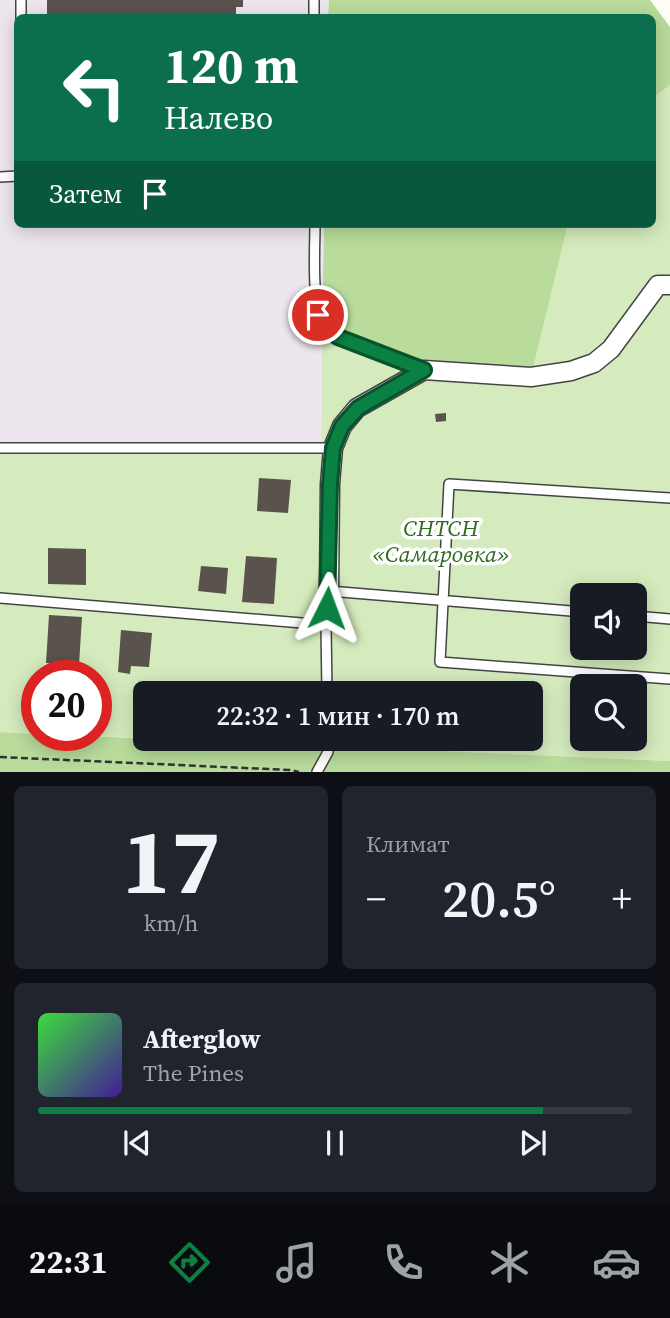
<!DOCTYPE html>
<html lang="ru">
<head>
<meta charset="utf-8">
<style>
	:root { --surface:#171b24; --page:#20242c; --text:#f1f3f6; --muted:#9ea1a6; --line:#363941; --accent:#0b8043 }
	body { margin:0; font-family:"Source Serif 4",serif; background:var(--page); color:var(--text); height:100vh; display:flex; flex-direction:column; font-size:26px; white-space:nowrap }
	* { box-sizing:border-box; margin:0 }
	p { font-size:23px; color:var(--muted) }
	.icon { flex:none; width:38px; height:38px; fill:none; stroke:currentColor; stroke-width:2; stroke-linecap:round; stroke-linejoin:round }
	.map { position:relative; height:772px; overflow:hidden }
	.sheet { display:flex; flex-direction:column; gap:14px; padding:14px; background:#0d0f14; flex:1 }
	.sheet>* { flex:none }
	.hud { position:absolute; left:14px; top:14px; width:642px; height:214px; border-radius:10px; box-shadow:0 4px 18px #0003; background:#0b6e4f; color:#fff; overflow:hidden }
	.tools { position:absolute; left:570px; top:583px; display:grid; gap:14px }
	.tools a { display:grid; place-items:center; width:77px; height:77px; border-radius:10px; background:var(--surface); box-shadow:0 4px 18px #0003; font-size:35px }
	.speed { position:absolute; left:21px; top:660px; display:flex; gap:14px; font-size:35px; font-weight:700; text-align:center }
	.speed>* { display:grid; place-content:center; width:91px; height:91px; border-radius:50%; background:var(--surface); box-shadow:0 4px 18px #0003; line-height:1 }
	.speed .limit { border:10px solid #d22; background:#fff; color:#111 }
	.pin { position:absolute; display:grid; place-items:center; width:60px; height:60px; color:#fff; margin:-30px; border:4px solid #fff; border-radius:50%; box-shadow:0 2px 7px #0007 }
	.me { position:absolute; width:77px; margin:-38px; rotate:3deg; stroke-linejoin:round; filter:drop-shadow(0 0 5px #0008) }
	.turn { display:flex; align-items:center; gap:24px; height:147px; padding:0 35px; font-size:32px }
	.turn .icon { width:91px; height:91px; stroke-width:2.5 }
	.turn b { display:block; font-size:49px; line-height:60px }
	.then { display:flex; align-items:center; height:66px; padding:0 35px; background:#0003; gap:14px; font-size:26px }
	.big { font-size:52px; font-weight:600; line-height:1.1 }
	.sheet .widget { flex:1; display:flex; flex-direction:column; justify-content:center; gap:10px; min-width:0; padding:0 24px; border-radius:10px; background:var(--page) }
	.sheet .dial { align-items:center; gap:0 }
	.dial b { font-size:91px; line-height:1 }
	.song { display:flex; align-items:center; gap:21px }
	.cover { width:84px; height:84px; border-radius:10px; background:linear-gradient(135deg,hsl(120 70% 55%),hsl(260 70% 35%)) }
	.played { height:7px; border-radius:4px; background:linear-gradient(90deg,var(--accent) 85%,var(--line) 85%) }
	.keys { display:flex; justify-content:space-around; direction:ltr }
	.heat { display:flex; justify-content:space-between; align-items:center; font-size:38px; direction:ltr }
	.sheet .tiles { flex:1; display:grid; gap:14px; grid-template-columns:1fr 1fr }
	.widget:last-child { grid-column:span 2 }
	.trip { position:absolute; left:133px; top:681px; width:410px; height:70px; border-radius:10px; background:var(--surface); box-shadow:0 4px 18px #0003; font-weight:600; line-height:70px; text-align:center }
	.dock { display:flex; height:112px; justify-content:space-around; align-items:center; background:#090b0e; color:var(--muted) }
	.dock .icon { width:49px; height:49px }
	.dock .selected { color:var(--accent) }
	.dock b { font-size:32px; color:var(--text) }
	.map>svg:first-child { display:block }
	.industrial { fill:#eee6ef }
	.green { fill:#d5ebbd; fill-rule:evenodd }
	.forest { fill:#b9dc9c }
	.building { fill:#5a524d }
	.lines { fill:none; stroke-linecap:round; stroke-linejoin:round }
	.service-casing { stroke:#444; stroke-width:12 }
	.minor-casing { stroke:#444; stroke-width:21 }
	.path { stroke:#333; stroke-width:2.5; stroke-dasharray:7 3.5; stroke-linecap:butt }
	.service { stroke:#fff; stroke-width:9 }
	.minor { stroke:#fff; stroke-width:18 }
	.route-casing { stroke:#07532c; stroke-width:18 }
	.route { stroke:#0b8043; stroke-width:12 }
	.labels { text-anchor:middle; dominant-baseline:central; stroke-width:7; stroke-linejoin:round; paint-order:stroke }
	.park-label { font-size:23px; font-style:italic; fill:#2f6b1f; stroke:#fff }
</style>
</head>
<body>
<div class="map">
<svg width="670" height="772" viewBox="0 0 670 772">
	<rect width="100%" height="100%" fill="#fffdf5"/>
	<path class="industrial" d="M0,0H329L328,17L18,18V224H324L321,449L0,447Z"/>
	<path class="green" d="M670,85V761L148,739L530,738V693H145V738L67,735H96V676H37V734L0,732V447L321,449L322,338L395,363L531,377L568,224H653V98ZM583,595H635V648H583ZM583,686H635V738H583Z"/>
	<path class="forest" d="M329,0H650L670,27V85L653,98V18L328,17Z
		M324,224H568L531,377L395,363L322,338Z
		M0,732L37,734V735H67L670,761V772H0Z"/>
	<path class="building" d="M47,0H243V7H236V18H47Z
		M446,413V421L436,422L435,414Z
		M259,478L291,480L288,513L257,511Z
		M48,548L86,549V585L48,584Z
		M246,556L277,558L274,604L242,602Z
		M201,566L228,568L226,594L198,591Z
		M49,615L82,617L79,665L46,663Z
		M121,630L152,633L149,667L131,666L130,674L118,672Z"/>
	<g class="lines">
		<defs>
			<path id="service" d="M314,0V18
				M21,18V0
				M0,177L18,176
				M315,224C315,248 311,307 324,326C333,339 403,362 422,370
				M0,448H333
				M670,498L449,484L440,662L670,679
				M0,598L326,625
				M635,616L670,619
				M327,693L326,625L329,591L583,612
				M317,772L328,752V738"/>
			<path id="minor" d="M329,591L330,484L333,448L342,426L357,408L424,370L531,377L571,371L594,363L611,349L658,285H670"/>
		</defs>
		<use href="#service" class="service-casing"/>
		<use href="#minor" class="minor-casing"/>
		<path class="path" d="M0,757L290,770L299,772"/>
		<use href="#service" class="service"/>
		<use href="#minor" class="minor"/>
	</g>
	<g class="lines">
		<defs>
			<path id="route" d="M318,315L325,328L338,337L424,370L358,408L342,426L333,448L330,484L327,608"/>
		</defs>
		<use href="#route" class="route-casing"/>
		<use href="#route" class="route"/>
	</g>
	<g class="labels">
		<g class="park-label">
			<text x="441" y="528">СНТСН<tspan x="441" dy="26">«Самаровка»</tspan></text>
		</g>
	</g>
</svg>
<div class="tools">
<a><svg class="icon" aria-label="sound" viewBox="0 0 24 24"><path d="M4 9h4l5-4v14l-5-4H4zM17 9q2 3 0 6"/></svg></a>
<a><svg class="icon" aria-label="search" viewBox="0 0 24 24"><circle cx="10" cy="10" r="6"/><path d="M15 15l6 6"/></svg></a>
</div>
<div class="speed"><div class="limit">20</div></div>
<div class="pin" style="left:318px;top:315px;background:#d93025"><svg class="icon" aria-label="arrive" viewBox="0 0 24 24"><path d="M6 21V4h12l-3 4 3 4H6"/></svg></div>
<svg class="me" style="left:327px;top:608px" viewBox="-20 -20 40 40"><path d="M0-17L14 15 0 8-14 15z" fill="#0b8043" stroke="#fff" stroke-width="4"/></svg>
<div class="trip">22:32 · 1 мин · 170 m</div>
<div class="hud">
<div class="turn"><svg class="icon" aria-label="left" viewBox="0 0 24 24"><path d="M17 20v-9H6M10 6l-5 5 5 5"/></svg><div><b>120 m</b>Налево</div></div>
<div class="then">Затем<svg class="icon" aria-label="arrive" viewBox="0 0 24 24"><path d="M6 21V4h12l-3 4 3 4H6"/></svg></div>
</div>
</div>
<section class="sheet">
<div class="tiles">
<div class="widget dial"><b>17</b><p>km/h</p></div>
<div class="widget"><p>Климат</p>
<div class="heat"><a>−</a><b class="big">20.5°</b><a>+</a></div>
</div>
<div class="widget">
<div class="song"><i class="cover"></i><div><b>Afterglow</b><p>The Pines</p></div></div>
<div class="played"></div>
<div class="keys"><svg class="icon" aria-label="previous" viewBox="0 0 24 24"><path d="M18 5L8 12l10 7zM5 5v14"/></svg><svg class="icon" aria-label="pause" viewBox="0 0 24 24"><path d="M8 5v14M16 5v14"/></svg><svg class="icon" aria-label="next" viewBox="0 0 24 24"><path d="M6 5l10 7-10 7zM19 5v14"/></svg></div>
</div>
</div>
</section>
<nav class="dock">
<b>22:31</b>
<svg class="icon selected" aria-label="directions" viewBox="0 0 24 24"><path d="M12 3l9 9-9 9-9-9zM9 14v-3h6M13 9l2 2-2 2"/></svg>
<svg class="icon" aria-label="music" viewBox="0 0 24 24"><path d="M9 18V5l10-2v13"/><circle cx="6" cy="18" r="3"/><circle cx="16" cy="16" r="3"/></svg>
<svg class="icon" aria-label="phone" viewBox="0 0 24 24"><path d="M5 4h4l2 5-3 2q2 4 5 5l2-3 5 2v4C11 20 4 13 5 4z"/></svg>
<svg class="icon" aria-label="climate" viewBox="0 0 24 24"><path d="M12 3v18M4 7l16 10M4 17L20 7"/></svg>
<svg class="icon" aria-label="car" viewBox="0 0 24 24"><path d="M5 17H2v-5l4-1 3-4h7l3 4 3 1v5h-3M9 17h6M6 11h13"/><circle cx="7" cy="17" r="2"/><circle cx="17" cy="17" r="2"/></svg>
</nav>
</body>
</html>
